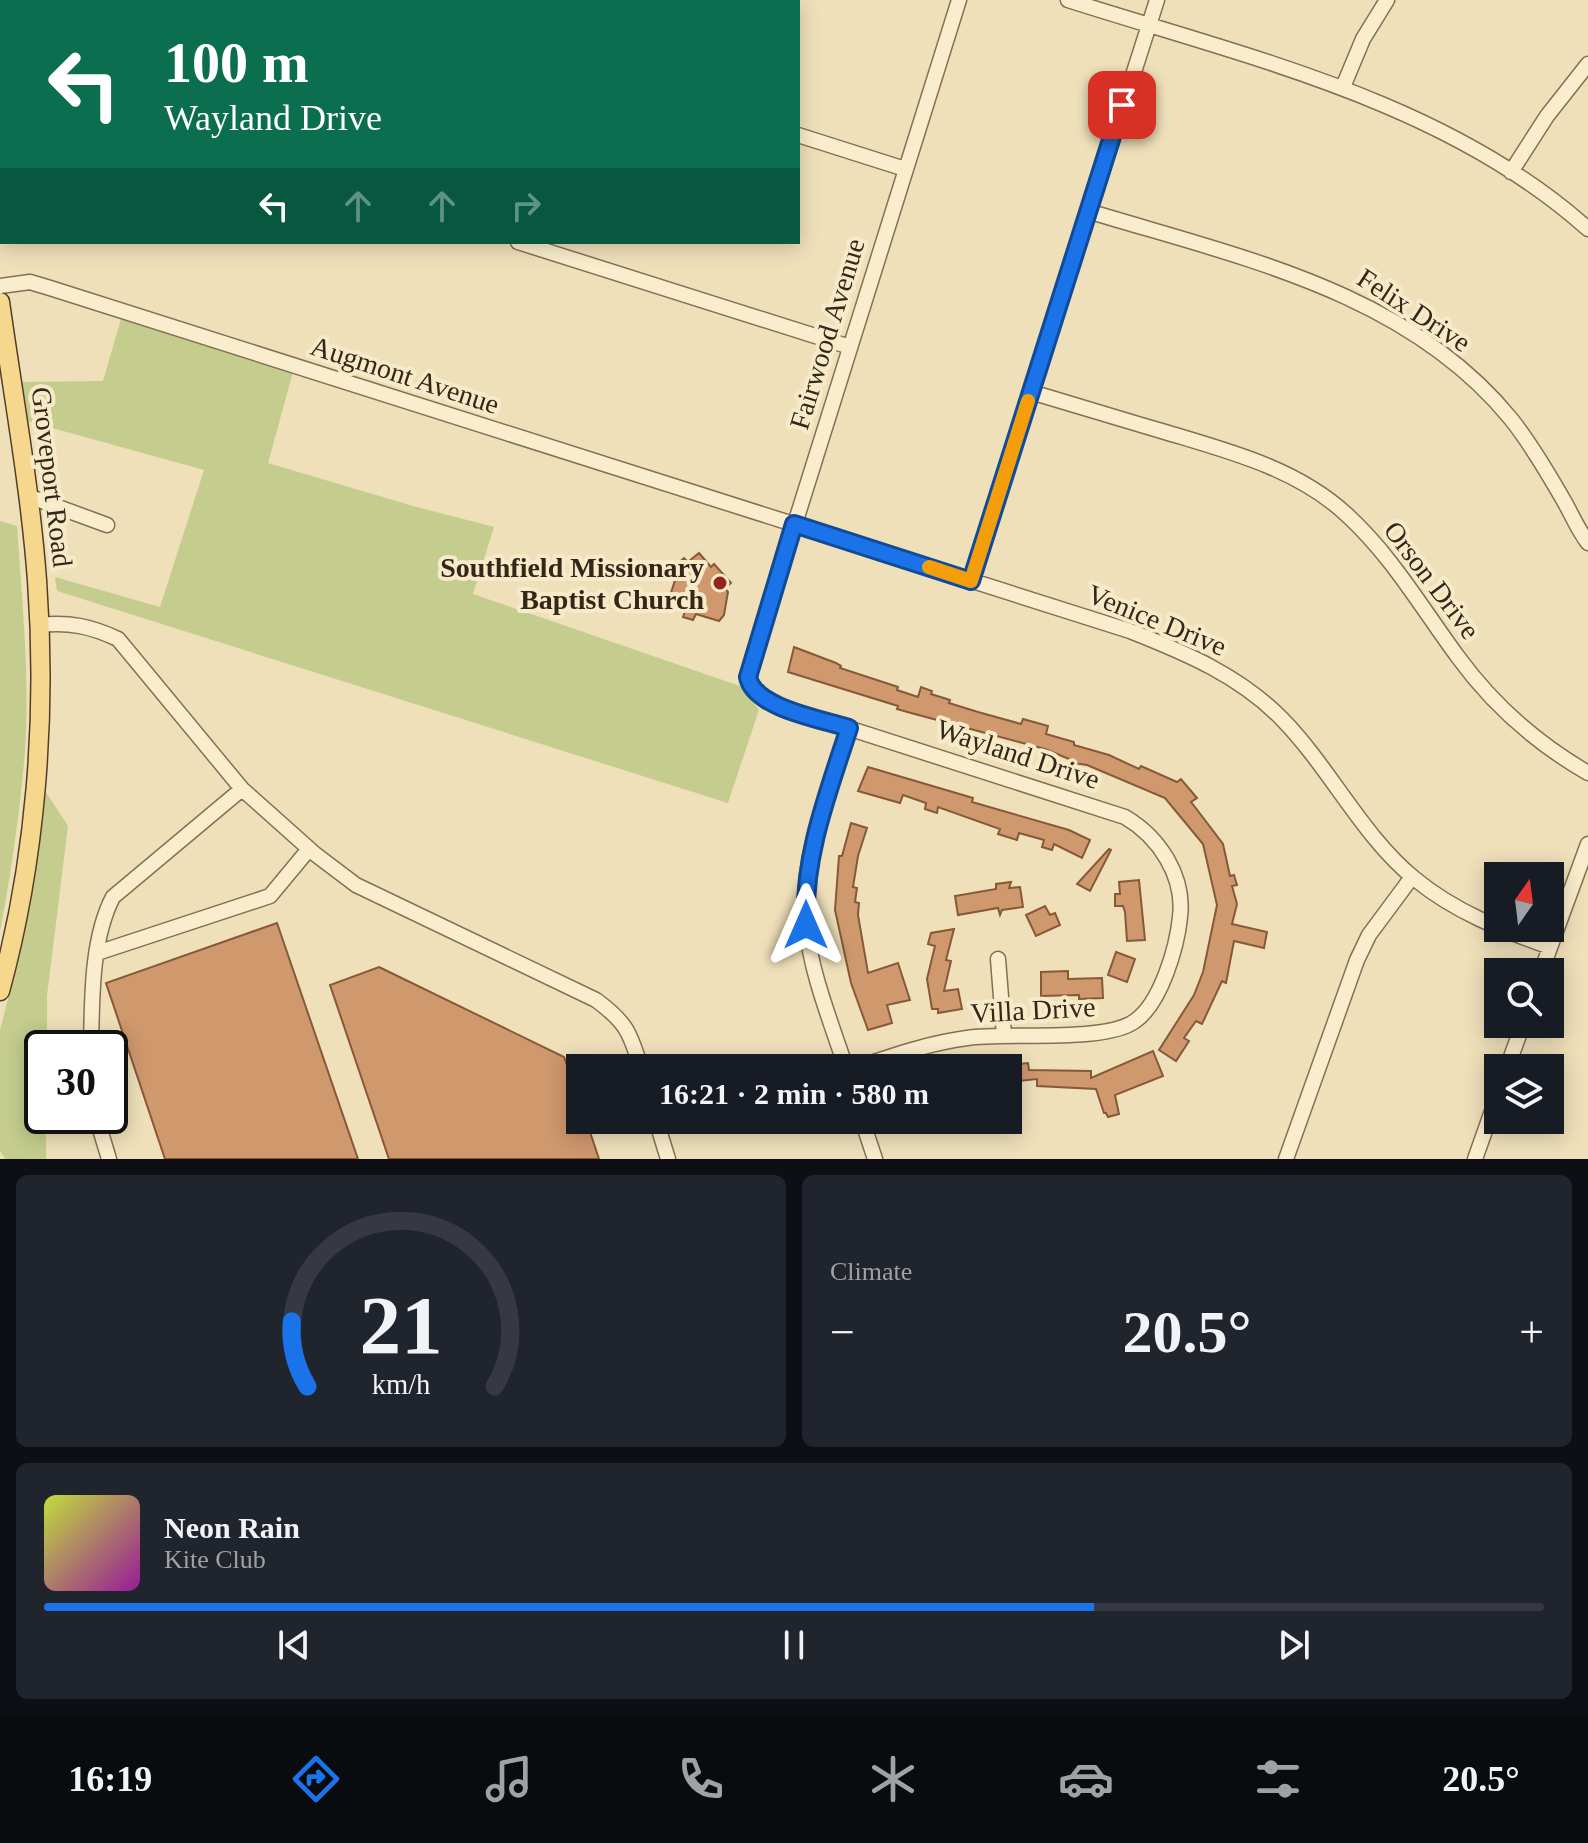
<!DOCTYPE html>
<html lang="en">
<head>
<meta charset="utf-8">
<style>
	:root { --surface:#171b24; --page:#20242c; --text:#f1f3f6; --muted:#9ea1a6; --line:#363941; --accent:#1a73e8 }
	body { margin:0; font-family:"Times New Roman",serif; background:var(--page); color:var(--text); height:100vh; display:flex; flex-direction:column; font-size:30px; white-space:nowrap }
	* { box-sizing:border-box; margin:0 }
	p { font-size:26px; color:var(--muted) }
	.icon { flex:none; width:44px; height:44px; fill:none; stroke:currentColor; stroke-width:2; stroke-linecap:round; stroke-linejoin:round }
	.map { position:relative; height:1159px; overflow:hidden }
	.drawer { display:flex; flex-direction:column; gap:16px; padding:16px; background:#0d0f14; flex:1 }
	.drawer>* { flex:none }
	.hud { position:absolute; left:0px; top:0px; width:800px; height:244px; box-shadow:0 4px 20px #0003; background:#0b6e4f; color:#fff; overflow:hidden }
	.needle { width:52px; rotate:14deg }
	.controls { position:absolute; left:1484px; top:862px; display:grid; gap:16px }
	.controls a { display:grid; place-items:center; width:80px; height:80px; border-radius:0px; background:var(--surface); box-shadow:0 4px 20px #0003; font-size:40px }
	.speed { position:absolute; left:24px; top:1030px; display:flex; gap:16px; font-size:40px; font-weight:700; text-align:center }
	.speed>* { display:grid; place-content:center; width:104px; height:104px; border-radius:50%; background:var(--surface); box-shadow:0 4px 20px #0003; line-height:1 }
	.speed .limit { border:4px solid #111; border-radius:12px; background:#fff; color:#111 }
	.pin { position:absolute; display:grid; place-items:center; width:68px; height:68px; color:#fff; margin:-34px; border-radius:16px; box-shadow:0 4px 12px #0006 }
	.me { position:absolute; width:88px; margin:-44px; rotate:0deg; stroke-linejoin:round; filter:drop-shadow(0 0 6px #0008) }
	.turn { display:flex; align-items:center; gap:28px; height:168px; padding:0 32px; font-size:36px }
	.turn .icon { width:104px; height:104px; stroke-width:2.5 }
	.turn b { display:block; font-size:56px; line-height:68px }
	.lanes { display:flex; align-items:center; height:76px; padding:0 32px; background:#0003; justify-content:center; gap:40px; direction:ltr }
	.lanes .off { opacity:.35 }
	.big { font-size:60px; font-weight:700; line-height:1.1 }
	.drawer .tile { flex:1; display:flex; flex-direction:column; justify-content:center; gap:12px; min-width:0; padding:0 28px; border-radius:12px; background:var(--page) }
	.drawer .dial { align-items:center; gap:0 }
	.dial svg { height:208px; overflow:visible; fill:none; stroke:var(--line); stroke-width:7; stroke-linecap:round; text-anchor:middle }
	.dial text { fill:var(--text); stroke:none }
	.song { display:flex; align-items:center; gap:24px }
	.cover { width:96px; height:96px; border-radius:12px; background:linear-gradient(135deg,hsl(70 70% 55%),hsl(300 70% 35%)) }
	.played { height:8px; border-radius:4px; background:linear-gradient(90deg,var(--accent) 70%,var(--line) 70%) }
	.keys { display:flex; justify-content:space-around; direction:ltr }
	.heat { display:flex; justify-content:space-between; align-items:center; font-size:44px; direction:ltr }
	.drawer .tiles { flex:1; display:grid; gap:16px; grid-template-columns:1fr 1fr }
	.tile:last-child { grid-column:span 2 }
	.trip { position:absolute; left:566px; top:1054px; width:456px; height:80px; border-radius:0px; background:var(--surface); box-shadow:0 4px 20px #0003; font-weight:700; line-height:80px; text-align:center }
	.dock { display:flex; height:128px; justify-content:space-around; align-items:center; background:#090b0e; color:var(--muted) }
	.dock .icon { width:56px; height:56px }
	.dock .selected { color:var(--accent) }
	.dock b { font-size:36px; color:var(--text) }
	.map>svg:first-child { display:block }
	.green { fill:#c4cd8e }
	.building { fill:#cf986d; stroke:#865939; stroke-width:2 }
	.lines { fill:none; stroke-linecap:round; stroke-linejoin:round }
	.minor-casing { stroke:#866f54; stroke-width:17 }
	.major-casing { stroke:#533d29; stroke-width:21 }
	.minor { stroke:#faedcd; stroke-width:14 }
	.major { stroke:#f6d78e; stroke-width:18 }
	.route-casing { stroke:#114b97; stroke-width:20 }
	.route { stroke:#1a73e8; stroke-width:14 }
	.slow { stroke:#f59e0b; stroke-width:14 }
	.poi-dot { fill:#972321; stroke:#f6eac9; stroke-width:3 }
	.labels { text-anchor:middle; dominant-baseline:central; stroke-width:8; stroke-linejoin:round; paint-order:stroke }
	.street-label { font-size:28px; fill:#34271a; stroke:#f6eac9 }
	.poi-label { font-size:28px; font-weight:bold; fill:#34271a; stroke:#f6eac9; text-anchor:end }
</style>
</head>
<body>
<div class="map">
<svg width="1588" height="1159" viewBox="0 0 1588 1159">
	<rect width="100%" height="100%" fill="#efe0ba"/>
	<path class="green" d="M121,319L293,372L268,463L413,506L494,527L473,594L740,686L759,710L728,803L57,591L55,577L160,607L204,470L27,421L22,382L103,381Z
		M0,521L17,526C22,600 30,677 25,751C20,812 11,873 0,932Z
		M46,792L68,826L47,996V1048H42V1116H46V1159H5L0,1151V1030L22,945Z"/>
	<path class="building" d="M699,553L711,567L714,564L731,583L725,588L728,592L724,615L719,621L696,614L693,620L683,617L685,611L667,605L678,571L675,566L684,558L688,562Z
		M794,647L836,663L841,666L840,668L898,687L897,690L918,697L921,687L932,691L931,694L950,700L949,703L978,712L1021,724L1023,719L1048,726L1046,734L1074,742V745L1109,755L1139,769L1141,766L1177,782L1181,779L1197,798L1191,802L1195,807L1223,844L1230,876L1234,875L1237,885L1232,886L1237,904L1232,924L1267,932L1264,948L1234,941L1226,983L1222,981L1202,1024L1196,1021L1184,1038L1189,1041L1176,1061L1159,1050L1194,995L1203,972L1217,905L1203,844L1165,798L1087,765L1073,763L1074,761L1045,749L911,713L897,709L898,706L788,672Z
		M868,767L973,798L972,802L1069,830L1090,840L1082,858L1054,844L1052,850L1042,847L1044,840L1019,833L1017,840L998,834L1000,829L938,807L937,813L925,809L926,803L903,795L900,803L858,791Z
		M851,823L867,828L858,856L853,887L857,888L855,902L859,903L858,915L868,973L898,963L910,1000L887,1005L892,1023L868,1030L851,983L835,910L839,856H842Z
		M1109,849L1111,850L1090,891L1077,884Z
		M1139,880L1145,940L1127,941L1125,912L1123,906H1115V894H1120L1119,882Z
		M1011,882L1009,888L1020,887L1023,907L1002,910L1000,915L998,908L958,915L955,896L996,889V884Z
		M1045,906L1050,915L1055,913L1060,925L1036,936L1026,915Z
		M277,923L358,1159H165L106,983Z
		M954,929L946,960L951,961L944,991L958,989L962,1009L938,1013V1009H932L927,979L935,946L928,944L931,933Z
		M1116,952L1135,959L1127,982L1108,975Z
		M379,967L564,1057L580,1103V1120H586L599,1159H389L330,985Z
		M1068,971V979L1102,978L1103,998L1079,999V995L1041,996V972Z
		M1153,1051L1163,1076L1115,1095L1119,1114L1108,1117L1106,1113H1104L1096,1089L1037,1086V1079L1008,1082V1065L1028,1063L1029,1070L1091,1071V1078Z"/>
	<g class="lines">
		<defs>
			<path id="minor" d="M74,0V2
				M131,0V2
				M1068,0C1246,57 1445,101 1588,229
				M0,36H2
				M1343,87L1363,39L1387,0
				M798,135L905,169
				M0,144H2
				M1511,172L1547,116L1588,64
				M1088,211C1238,257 1407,291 1511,419C1531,444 1548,473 1564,501C1572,515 1578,530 1588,543
				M518,242L850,347
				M0,286L30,282L50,288L1130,631C1186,653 1240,676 1282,719C1330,768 1362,836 1415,879C1455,912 1502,930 1550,947
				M1031,392C1075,405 1120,419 1165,432C1228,451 1296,468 1346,514C1392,556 1421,607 1458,657C1493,705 1536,743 1588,773
				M28,496L107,525
				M971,581L1157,0
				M39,625C70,622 90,626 118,639L242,789L315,854L356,885L596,1000C626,1022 630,1032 641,1068
				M97,953L270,896L309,849
				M998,959L1004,1035
				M1541,972L1588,844
				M91,1048C92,1000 91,939 113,897L242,789
				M846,1068C831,1022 811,974 806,925C799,858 829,791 849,728
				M856,1068C892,1056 929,1043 967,1038C1009,1032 1105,1043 1135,1021C1161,1003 1177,947 1180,917C1185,876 1159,837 1125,817L767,702C750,689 747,681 752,661L959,0
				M1507,1068L1523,1024
				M96,1116L109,1159
				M656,1120L668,1159
				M862,1120L875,1159
				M1286,1159L1357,960L1369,935L1412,877
				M1475,1159L1498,1094"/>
			<path id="major" d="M0,302C13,395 30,487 37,580C47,716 36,860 0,991"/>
		</defs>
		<use href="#minor" class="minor-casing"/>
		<use href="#major" class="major-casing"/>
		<use href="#minor" class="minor"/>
		<use href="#major" class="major"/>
	</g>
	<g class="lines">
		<defs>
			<path id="route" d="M806,925C803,856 828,793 849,728C821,719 754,708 748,677L794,524L971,581L1122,105"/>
		</defs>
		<use href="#route" class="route-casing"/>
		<use href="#route" class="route"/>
		<path class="slow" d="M929,567L971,581L1028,401"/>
	</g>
	<circle class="poi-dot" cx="720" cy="583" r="8"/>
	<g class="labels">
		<g class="street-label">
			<text transform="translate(1414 310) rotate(33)">Felix Drive</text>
			<text transform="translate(827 334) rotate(-73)">Fairwood Avenue</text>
			<text transform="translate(405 375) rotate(18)">Augmont Avenue</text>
			<text transform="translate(52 477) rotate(83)">Groveport Road</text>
			<text transform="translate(1432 580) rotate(53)">Orson Drive</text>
			<text transform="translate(1157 620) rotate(22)">Venice Drive</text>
			<text transform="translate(1018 754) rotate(18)">Wayland Drive</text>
			<text transform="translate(1033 1010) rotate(-3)">Villa Drive</text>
		</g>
		<g class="poi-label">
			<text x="704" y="567">Southfield Missionary<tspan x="704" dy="32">Baptist Church</tspan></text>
		</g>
	</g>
</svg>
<div class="controls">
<a><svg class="needle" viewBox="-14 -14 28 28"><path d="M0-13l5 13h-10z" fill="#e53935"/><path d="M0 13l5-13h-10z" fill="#9ea1a6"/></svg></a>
<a><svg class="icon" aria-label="search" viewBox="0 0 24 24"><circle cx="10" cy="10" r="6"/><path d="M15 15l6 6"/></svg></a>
<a><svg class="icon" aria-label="layers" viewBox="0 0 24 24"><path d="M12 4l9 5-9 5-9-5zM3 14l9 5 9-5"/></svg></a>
</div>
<div class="speed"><div class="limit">30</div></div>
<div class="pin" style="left:1122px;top:105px;background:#d93025"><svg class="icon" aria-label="arrive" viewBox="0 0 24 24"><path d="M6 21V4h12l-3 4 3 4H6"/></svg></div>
<svg class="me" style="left:806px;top:925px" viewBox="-20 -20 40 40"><path d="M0-17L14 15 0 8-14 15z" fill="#1a73e8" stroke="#fff" stroke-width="4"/></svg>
<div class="trip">16:21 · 2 min · 580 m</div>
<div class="hud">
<div class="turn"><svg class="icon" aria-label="left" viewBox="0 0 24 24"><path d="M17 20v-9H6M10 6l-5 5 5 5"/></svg><div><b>100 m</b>Wayland Drive</div></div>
<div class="lanes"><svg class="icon" aria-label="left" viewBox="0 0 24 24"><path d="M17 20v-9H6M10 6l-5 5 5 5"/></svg><svg class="icon off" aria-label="ahead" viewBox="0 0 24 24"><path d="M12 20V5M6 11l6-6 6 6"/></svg><svg class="icon off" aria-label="ahead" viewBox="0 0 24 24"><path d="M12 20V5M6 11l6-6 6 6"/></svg><svg class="icon off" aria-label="right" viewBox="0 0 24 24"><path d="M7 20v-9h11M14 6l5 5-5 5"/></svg></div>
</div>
</div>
<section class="drawer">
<div class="tiles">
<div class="tile dial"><svg viewBox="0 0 100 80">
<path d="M14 69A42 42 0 1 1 86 69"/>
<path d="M14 69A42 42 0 0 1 8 44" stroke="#1a73e8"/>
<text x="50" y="56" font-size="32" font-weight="700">21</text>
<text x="50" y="72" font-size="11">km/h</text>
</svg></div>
<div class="tile"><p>Climate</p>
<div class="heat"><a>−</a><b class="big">20.5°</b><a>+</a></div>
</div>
<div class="tile">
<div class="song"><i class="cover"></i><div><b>Neon Rain</b><p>Kite Club</p></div></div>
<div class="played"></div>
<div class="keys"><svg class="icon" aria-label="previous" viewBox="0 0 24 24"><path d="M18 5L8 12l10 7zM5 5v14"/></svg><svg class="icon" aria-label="pause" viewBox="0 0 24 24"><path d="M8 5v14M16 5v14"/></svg><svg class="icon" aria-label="next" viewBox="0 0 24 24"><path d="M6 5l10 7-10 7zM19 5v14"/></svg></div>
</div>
</div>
</section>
<nav class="dock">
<b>16:19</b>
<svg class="icon selected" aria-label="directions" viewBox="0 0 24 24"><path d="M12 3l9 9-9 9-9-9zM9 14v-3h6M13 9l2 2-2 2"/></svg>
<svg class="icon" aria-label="music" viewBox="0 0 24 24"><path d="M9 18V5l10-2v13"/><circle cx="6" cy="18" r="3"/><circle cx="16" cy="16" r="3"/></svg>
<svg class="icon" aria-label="phone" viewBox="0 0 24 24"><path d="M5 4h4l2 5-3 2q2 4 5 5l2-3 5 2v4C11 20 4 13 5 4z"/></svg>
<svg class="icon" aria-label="climate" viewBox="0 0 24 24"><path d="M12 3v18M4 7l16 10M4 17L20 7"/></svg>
<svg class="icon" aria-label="car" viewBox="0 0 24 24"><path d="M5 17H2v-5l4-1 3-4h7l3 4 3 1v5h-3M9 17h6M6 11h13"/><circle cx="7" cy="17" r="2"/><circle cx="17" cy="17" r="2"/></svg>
<svg class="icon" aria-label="filters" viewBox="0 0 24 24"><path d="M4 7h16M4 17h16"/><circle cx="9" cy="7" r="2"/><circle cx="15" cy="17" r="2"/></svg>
<b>20.5°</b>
</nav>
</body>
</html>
